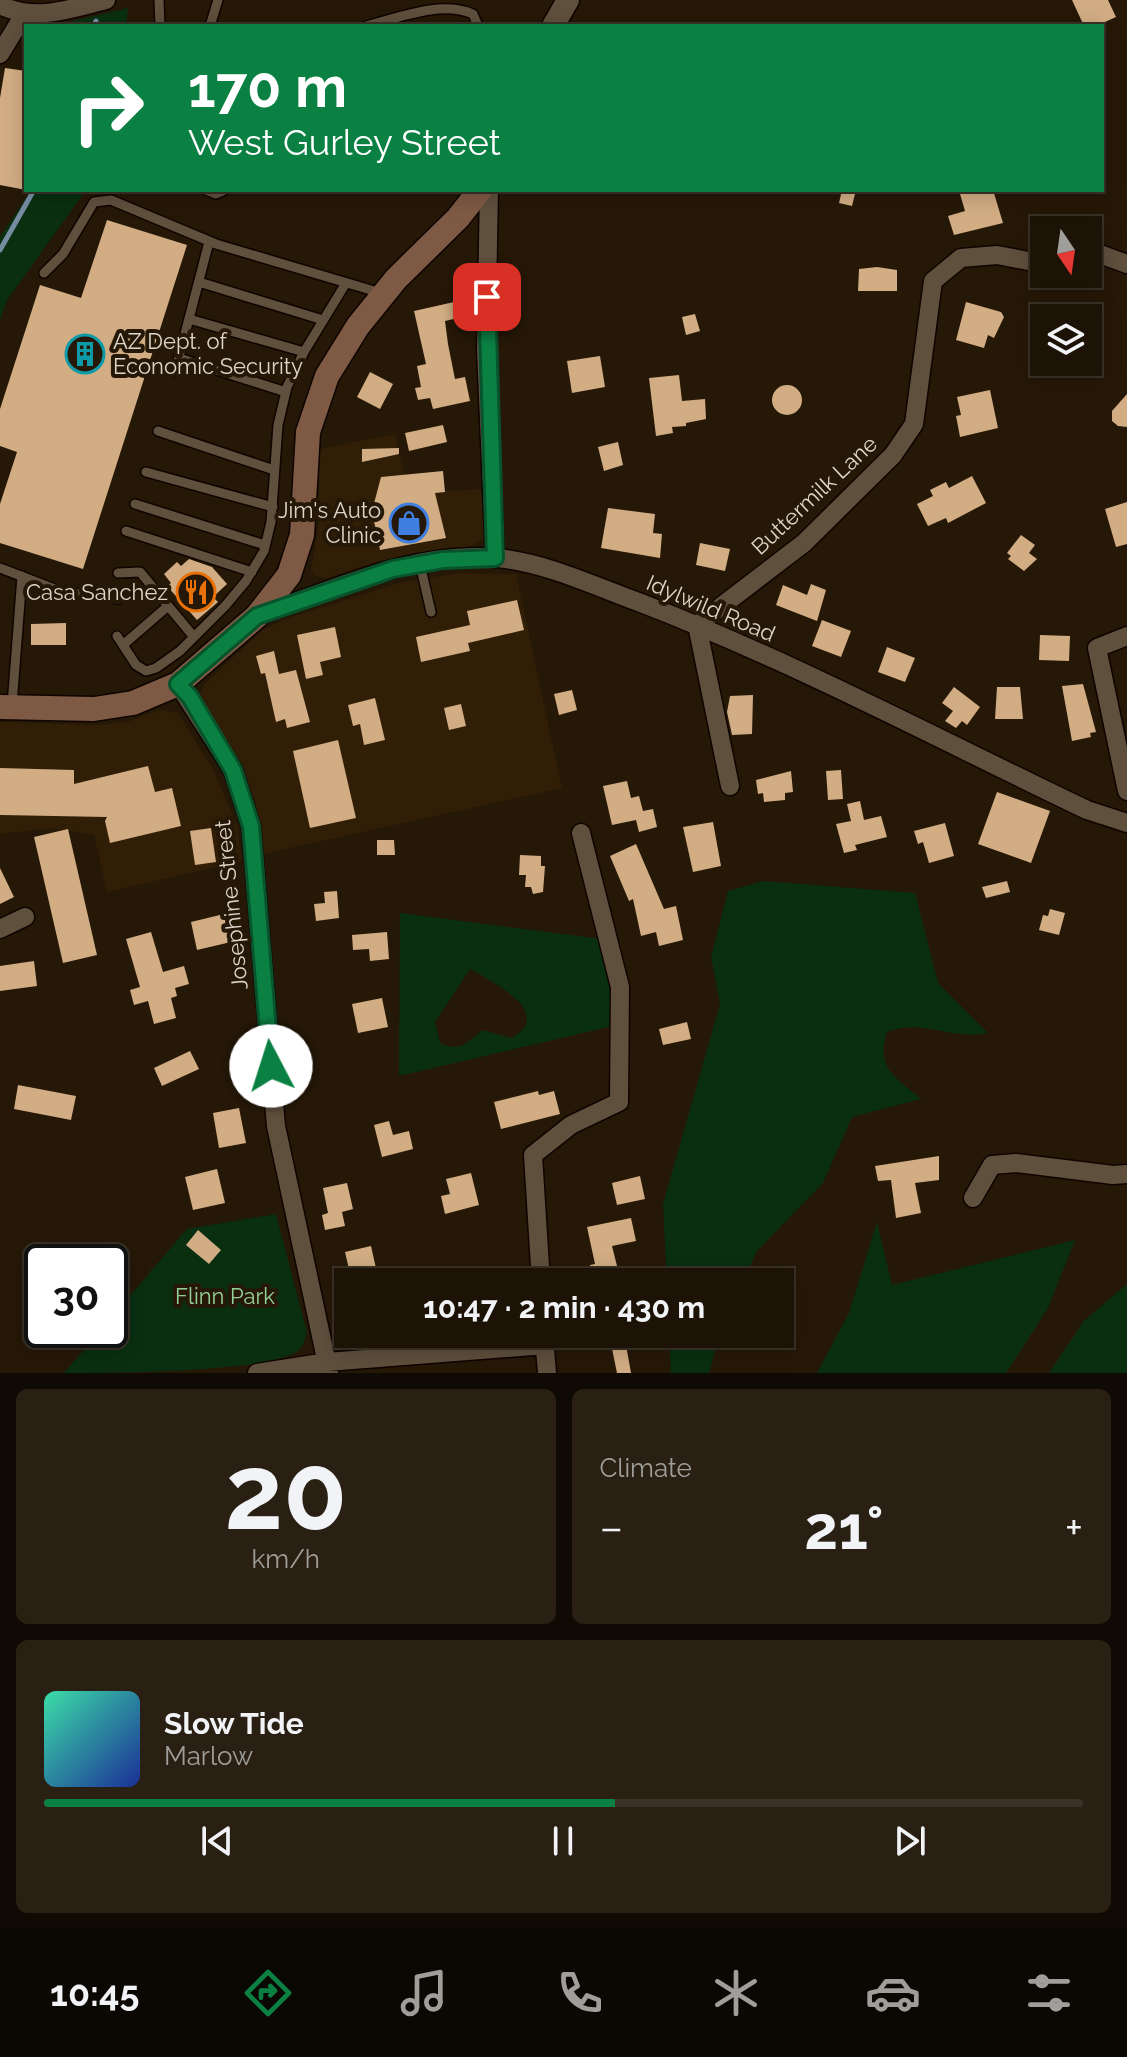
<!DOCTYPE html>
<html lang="en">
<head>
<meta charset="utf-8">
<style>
	:root { --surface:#1c1205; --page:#292013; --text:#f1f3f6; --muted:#a09e9a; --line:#3a3227; --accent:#0b8043 }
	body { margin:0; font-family:Raleway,sans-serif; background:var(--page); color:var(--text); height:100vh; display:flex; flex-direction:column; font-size:30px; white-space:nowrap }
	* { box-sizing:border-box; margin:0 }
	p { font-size:26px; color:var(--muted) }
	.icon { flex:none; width:44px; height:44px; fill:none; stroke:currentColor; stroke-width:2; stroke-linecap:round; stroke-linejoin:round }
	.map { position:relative; height:1373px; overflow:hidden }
	.panel { display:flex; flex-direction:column; gap:16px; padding:16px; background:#0f0a03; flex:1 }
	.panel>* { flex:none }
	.top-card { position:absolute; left:24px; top:24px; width:1080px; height:168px; border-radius:0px; box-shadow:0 4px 20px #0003,0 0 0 2px var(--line); background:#0b8043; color:#fff; overflow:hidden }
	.needle { width:52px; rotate:167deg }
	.buttons { position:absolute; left:1030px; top:216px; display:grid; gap:16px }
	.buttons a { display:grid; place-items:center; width:72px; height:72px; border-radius:0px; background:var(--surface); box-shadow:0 4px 20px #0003,0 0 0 2px var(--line); font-size:40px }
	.speed { position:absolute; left:24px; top:1244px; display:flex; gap:16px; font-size:40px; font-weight:700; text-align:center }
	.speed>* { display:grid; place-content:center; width:104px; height:104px; border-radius:50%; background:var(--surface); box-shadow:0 4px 20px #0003,0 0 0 2px var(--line); line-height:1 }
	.speed .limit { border:4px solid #111; border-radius:12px; background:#fff; color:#111 }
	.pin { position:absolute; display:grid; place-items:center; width:68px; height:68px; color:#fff; margin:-34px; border-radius:16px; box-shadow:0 4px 12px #0006 }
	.me { position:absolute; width:88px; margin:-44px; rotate:355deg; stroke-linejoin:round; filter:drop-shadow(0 0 6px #0008) }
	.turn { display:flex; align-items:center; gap:28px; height:168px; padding:0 32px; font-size:36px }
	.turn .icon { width:104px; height:104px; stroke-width:2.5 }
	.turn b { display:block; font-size:56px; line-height:68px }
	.big { font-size:60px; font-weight:700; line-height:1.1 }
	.panel .widget { flex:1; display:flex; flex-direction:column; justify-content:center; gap:12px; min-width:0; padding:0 28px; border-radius:12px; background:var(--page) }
	.panel .dial { align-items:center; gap:0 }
	.dial b { font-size:104px; line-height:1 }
	.song { display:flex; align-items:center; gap:24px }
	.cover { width:96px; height:96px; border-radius:12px; background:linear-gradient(135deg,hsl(160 70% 55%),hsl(230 70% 35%)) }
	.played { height:8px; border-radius:4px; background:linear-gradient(90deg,var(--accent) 55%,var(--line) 55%) }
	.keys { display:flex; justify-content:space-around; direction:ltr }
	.heat { display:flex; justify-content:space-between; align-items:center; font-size:44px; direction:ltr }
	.panel .tiles { flex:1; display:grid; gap:16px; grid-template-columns:1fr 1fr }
	.widget:last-child { grid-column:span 2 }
	.trip { position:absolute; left:334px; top:1268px; width:460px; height:80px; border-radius:0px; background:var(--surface); box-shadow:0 4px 20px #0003,0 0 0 2px var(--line); font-weight:700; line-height:80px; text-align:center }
	.dock { display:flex; height:128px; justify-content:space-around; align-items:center; background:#0b0702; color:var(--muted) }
	.dock .icon { width:56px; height:56px }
	.dock .current { color:var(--accent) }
	.dock b { font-size:36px; color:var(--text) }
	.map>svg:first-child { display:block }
	.built { fill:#301e06 }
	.green { fill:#092f10; fill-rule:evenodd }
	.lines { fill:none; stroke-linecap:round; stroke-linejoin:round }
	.stream { stroke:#768ca1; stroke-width:5 }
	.building { fill:#d2ad84 }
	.service-casing { stroke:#0e0400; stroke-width:12 }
	.minor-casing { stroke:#0e0400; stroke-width:21 }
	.tertiary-casing { stroke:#0e0400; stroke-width:25 }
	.secondary-casing { stroke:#0e0400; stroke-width:27 }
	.service { stroke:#5f4f3d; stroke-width:9 }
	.minor { stroke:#5f4f3d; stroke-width:18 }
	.tertiary { stroke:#5f4f3d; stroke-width:22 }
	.secondary { stroke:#7e5944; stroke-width:24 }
	.route-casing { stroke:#07532c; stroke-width:20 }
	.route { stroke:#0b8043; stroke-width:14 }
	.labels { text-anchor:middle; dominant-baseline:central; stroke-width:8; stroke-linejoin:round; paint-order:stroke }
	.poi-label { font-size:22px; fill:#ded5ca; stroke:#261807; text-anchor:end }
	.street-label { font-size:22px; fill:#ded5ca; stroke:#261807 }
	.park-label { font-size:22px; fill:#94d199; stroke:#261807 }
</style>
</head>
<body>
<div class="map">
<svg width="1127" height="1373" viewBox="0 0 1127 1373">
	<rect width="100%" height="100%" fill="#261807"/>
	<path class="built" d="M395,434L408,493L485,489L487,537L468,548L378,561L327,578L316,576L311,570L319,525V449Z
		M457,573L516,574L562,788L263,854L255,801L241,767L202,702L200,695L205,684L261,631L280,621L398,583Z
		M159,710L178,713L213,769L237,825L242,861L107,892L94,835L52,828L0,834V722L103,725L130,721Z"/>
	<path class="green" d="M128,8L126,26H64V23Z
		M31,190H86L7,300L0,320V237Z
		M763,881L915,893L938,983L988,1033C950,1041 923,1018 887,1032C875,1069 896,1077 921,1099L852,1117L823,1183L757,1251L743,1282H667L663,1204L720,1004L711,957L728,891Z
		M400,913L602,939L614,992L613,1026L399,1076ZM470,969C491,981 557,1013 511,1038L482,1030C468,1043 460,1052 440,1043L435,1022Z
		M276,1214L307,1333C305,1338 303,1346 299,1350C270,1373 108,1373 64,1373L101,1330H110V1319L187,1229Z
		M877,1222L892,1285L1075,1240L1048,1308L1006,1373H817L849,1313Z
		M1127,1284V1373H1049L1084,1321Z
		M669,1334H720L709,1373H671Z"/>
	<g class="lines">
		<path class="stream" d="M94,26L96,21
			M0,250L34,190"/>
	</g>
	<path class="building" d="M1072,0H1108L1116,17L1096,26H1084Z
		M5,68L26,71V190L0,185V98Z
		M842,190H856L852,206L839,203Z
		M974,190H993L1003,223L954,235L948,216L965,211L960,194Z
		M107,220L187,245L83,569L0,543V504L17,452L0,446V409L40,285L81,298Z
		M877,267L897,270V291H858L859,269Z
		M454,302L458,318L445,321L448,344L455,379L465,377L470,401L433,409L430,398L418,400L415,388L421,387L417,366L426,364L414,311Z
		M966,302L1001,312L1004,317L994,338L988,335L984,348L956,340Z
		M695,314L700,331L686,335L682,317Z
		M600,356L605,387L572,393L567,361Z
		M370,372L393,384L380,409L357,397Z
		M679,375L682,401L705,399L706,419L686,423V426L672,427L673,433L656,436L649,378Z
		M772 400a15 15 0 1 1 30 0a15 15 0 1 1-30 0Z
		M990,390L998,428L960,437L956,416L961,415L957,397Z
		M1127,394V427L1118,426L1112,421V411Z
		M443,425L447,442L409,451L405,433Z
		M618,442L623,465L604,471L598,447Z
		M399,448V454L362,462V449Z
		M443,471L445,492L435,493L446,538L380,550L372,511L381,477Z
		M972,476L986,503L948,523L946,518L928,526L917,504L933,496L930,490L946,482L949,488Z
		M1127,502V544L1116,547L1105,509Z
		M608,508L655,514L653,533L662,534L660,558L601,548Z
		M1021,535L1035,545L1029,553L1037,559L1024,571L1008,559L1011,556L1007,553Z
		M700,543L730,549L725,571L696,565Z
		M189,559L212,567L227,584L213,597L218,602L197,620L167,586L171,583L164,574L177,562L181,566Z
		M811,584L826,590L817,621L776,605L783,585L807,595Z
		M517,600L524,630L468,643L470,651L421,662L416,637L470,625L467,611Z
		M822,620L851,631L841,657L812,646Z
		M66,623V645H31V624Z
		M335,627L341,657L320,662L323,675L306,679L297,635Z
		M1040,635L1070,636L1069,661L1039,660Z
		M887,647L915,658L905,682L878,672Z
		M274,651L279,674L296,670L310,722L287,728L285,719L276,722L265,673L261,674L256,656Z
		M1083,684L1096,732L1090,733L1091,737L1072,741L1062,686Z
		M954,687L980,707L967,725L962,721L956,728L945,721L953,711L942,703Z
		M997,687H1020L1023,719H995Z
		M572,690L577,710L559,715L554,694Z
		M753,695L752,734L732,735L727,712L730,696Z
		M375,698L385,740L364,745L360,724L353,726L348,705Z
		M461,704L466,726L449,730L444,708Z
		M338,740L356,818L310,828L293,751Z
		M148,766L155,792L172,788L181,826L110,843L105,821L107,817L0,815V768L74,770V784Z
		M841,770L843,799L828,800L826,771Z
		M791,771L793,792L785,793V800L764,802L763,793L758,794L756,780Z
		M627,781L631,798L639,796L643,811L653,809L657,827L639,832L636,820L612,825L603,786Z
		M997,792L1050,811L1031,863L978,844Z
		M860,801L864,820L881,816L887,837L855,845L857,850L844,853L836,824L851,821L847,804Z
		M713,822L721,866L693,872L683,827Z
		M945,823L954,856L929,863L923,842L918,844L914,831Z
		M211,828L216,862L195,865L190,831Z
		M68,829L97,955L63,963L34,837Z
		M377,840H394L395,855H377Z
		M636,844L664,909L676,906L683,940L659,946L656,932L641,936L633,899L629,901L610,856Z
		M520,855L541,856V866H545L543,892L533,894L531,887H525L526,875H519Z
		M0,868L14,897L0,904Z
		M1007,881L1010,892L986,898L982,887Z
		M337,891L339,918L316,921L314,904L325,903L324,892Z
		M1050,909L1065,913L1059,935L1039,930L1043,915L1048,916Z
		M224,914L231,942L197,950L191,922Z
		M151,932L163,972L184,966L189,984L175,988L177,996L171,998L176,1018L154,1024L148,1001L134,1005L130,990L140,987L126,939Z
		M387,932L389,959L370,961L369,949L353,950L352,935Z
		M34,961L37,986L0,991V966Z
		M382,998L388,1027L358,1033L352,1004Z
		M687,1022L691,1039L663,1045L659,1029Z
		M190,1051L199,1069L162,1086L154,1068Z
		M18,1085L76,1096L71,1120L14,1109Z
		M538,1091L539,1095L554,1091L560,1114L501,1129L494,1102Z
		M239,1108L246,1143L219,1148L213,1113Z
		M389,1121L393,1135L409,1131L413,1149L382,1157L374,1125Z
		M939,1156V1180L915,1183L921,1213L896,1218L891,1180L878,1181L875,1166Z
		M217,1169L225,1203L193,1210L185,1177Z
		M471,1173L479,1205L445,1214L441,1196L450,1194L446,1179Z
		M640,1176L645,1199L617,1205L612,1183Z
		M347,1183L353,1209L342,1212L345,1226L325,1230L322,1215L328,1213L323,1188Z
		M631,1218L636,1241L612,1246L621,1282H594L590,1265L595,1264L587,1227Z
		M198,1230L221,1250L209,1264L186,1245Z
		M371,1246L378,1277L352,1282L345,1252Z
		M609,1334H624L631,1373H617Z"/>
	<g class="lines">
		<defs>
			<path id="service" d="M159,0L160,26
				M210,26L218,0
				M366,26C398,18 441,0 473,14L478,26
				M206,190L216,194L225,190
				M44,273L63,254L94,202L111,200L216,244L381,293
				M199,282L323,320
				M189,319L304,352
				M179,358L286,392
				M175,372L209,242
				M158,431L274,470
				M146,472L273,507
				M135,504L265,545
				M126,531L252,572
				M420,564L431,612
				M0,568L60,591L118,599
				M118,573L140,572L194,637
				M117,636L136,665L146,671L156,668L180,651L225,606L246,581L264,551L271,522L278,425L287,387L304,352L346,283
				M123,645L168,606
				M12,705L22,576"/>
			<path id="minor" d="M0,5C35,22 70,9 106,0
				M0,54L25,13
				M489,190L486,350L495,558
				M1088,255L1097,253L1127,264
				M257,616C332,590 415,550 497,558C547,563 594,586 641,603C794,662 940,740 1087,810L1127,823
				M1127,636L1097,648L1127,791
				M178,684L233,770L251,826L276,1126L329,1373
				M730,786L697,625L804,543L893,455L914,424L933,281L961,258L997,255L1044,264
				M0,929L25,917
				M973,1198L992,1165L1016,1163L1113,1175L1127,1174
				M541,1282L533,1155L571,1125L619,1102L620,987L581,833
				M544,1336L547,1373
				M257,1373L327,1362L545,1345"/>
			<path id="tertiary" d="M553,26L568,0"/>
			<path id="secondary" d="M0,707L94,709L133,703L178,684L257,616L289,575L302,535L308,432L327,376L358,326L396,279L458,218L480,190"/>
		</defs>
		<use href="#service" class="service-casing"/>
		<use href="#minor" class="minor-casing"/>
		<use href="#tertiary" class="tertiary-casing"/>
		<use href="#secondary" class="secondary-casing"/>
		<use href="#service" class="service"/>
		<use href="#minor" class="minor"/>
		<use href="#tertiary" class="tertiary"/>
		<use href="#secondary" class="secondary"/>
	</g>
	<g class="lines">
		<defs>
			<path id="route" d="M271,1066L251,826L233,770L190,697L178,684L257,616L393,569L443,560L495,558L487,297"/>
		</defs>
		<use href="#route" class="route-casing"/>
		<use href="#route" class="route"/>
	</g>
	<defs>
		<symbol id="building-ring" viewBox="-11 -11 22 22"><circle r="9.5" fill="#261807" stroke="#0f9aa8" stroke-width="1.5"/><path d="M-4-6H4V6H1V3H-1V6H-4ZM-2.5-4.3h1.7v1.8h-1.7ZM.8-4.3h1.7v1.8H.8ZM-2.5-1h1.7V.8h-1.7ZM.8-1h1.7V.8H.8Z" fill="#0f9aa8"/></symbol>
		<symbol id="shop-ring" viewBox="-11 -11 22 22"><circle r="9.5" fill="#261807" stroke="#3f7fe0" stroke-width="1.5"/><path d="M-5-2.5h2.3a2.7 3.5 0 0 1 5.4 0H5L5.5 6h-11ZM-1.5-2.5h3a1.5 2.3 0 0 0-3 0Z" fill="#3f7fe0"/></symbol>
		<symbol id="restaurant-ring" viewBox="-11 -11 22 22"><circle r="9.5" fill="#261807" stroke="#e8710a" stroke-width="1.5"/><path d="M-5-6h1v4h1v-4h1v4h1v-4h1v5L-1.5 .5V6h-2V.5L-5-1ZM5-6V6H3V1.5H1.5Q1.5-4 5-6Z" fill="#e8710a"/></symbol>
	</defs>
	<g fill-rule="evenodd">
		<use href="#building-ring" x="63" y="332" width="44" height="44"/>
		<use href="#shop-ring" x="387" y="501" width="44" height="44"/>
		<use href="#restaurant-ring" x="174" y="570" width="44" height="44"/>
	</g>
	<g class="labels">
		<g class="poi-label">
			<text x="113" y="341" text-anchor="start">AZ Dept. of<tspan x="113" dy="25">Economic Security</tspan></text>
			<text x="381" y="510">Jim's Auto<tspan x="381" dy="25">Clinic</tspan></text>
			<text x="168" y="592">Casa Sanchez</text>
		</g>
		<g class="street-label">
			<text transform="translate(814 495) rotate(-43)">Buttermilk Lane</text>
			<text transform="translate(711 608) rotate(23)">Idylwild Road</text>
			<text transform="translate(231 905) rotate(-96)">Josephine Street</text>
		</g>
		<g class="park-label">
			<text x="225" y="1296">Flinn Park</text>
		</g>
	</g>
</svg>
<div class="buttons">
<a><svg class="needle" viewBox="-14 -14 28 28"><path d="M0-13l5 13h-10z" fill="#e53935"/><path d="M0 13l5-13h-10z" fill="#a09e9a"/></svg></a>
<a><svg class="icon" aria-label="layers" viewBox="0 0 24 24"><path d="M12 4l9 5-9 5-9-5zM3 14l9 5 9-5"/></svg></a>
</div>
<div class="speed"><div class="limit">30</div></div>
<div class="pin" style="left:487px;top:297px;background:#d93025"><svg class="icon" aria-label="arrive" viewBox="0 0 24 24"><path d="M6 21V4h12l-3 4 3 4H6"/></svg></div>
<svg class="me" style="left:271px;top:1066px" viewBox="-20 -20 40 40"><circle r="19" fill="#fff"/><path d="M0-13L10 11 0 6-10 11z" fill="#0b8043"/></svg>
<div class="trip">10:47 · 2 min · 430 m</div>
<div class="top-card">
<div class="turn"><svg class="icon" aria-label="right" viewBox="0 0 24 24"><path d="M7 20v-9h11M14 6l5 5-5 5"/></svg><div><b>170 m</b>West Gurley Street</div></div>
</div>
</div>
<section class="panel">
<div class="tiles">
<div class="widget dial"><b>20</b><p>km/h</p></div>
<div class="widget"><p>Climate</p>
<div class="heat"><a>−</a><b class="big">21°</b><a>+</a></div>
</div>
<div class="widget">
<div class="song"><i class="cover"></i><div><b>Slow Tide</b><p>Marlow</p></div></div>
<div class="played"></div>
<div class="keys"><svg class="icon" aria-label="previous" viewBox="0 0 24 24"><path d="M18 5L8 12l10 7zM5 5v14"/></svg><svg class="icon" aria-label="pause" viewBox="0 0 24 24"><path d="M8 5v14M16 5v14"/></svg><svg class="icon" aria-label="next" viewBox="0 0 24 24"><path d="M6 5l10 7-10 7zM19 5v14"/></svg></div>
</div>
</div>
</section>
<nav class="dock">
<b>10:45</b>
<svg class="icon current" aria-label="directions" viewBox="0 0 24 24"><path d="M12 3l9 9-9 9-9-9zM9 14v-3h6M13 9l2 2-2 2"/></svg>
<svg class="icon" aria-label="music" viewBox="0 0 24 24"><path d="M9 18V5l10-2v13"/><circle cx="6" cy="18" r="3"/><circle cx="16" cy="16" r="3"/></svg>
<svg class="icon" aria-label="phone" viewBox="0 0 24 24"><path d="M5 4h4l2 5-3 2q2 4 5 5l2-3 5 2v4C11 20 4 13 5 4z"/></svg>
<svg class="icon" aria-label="climate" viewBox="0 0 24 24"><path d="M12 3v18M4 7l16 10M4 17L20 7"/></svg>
<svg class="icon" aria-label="car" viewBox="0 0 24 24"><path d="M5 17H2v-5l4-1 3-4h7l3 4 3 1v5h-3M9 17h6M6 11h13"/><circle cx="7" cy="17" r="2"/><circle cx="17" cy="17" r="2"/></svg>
<svg class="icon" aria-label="filters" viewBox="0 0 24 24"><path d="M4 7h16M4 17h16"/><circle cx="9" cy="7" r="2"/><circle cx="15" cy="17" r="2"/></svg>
</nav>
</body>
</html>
